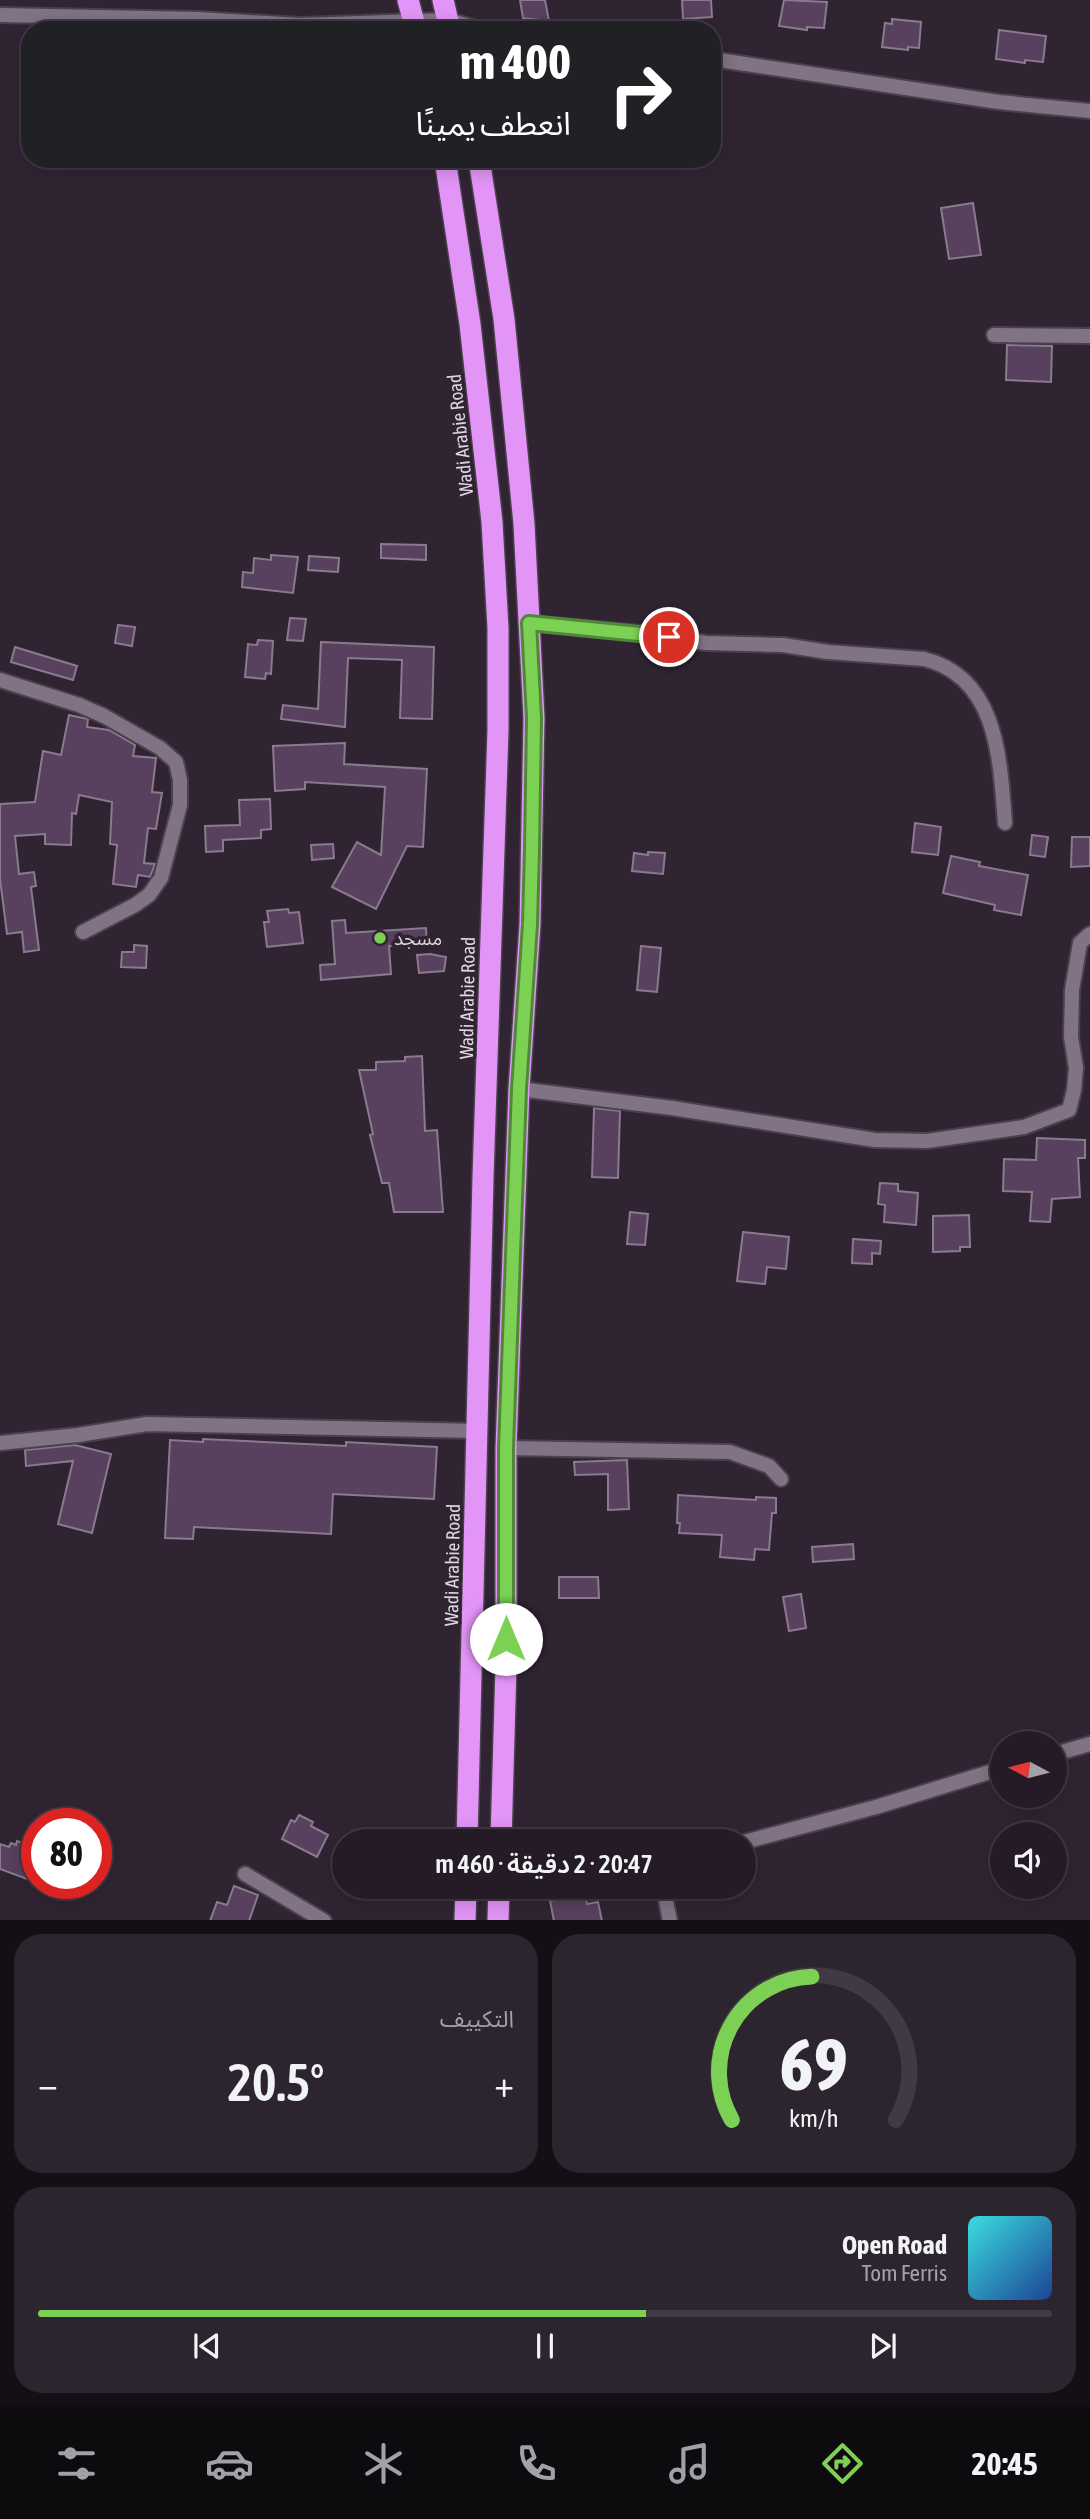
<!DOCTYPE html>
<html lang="ar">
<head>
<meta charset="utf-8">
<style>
	:root { --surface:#241b26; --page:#2c242e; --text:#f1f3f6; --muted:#a3a1a7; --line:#413943; --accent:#7cd155 }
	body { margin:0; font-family:"Asap Condensed","Noto Sans Arabic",sans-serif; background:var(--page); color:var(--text); direction:rtl; height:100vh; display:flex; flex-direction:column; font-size:26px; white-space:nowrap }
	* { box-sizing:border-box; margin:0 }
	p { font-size:23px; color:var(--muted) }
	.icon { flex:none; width:38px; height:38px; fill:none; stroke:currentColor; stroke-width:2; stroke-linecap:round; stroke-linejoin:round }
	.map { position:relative; height:1920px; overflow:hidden; direction:ltr }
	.panel { display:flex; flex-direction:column; gap:14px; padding:14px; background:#140f15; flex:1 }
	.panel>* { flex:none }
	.hud { position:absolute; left:21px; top:21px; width:700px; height:147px; border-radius:28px; box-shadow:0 4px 18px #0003,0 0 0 2px var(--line); direction:rtl; background:#202124; color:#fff; overflow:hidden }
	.needle { width:46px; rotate:277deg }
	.tools { position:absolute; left:990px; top:1731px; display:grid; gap:14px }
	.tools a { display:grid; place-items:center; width:77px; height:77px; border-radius:50%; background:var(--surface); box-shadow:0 4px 18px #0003,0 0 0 2px var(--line); font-size:35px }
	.speed { position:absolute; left:21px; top:1808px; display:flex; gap:14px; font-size:35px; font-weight:700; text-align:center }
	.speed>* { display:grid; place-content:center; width:91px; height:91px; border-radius:50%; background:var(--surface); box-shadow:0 4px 18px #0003,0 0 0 2px var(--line); line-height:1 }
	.speed .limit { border:10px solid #d22; background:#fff; color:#111 }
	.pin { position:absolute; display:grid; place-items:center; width:60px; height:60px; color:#fff; margin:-30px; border:4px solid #fff; border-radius:50%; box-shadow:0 2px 7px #0007 }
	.me { position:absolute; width:77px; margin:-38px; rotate:0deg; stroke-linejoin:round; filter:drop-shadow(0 0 5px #0008) }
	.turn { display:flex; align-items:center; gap:24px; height:147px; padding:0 35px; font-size:32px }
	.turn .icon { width:91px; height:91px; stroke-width:2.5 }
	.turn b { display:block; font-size:49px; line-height:60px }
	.big { font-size:52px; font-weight:600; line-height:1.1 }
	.panel .widget { flex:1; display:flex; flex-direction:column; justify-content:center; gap:10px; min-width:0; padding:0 24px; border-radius:28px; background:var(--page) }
	.panel .dial { align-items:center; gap:0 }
	.dial svg { height:182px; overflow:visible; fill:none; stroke:var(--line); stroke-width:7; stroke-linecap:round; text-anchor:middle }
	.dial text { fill:var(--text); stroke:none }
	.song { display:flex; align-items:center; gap:21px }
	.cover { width:84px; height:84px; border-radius:10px; background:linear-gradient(135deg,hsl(180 70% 55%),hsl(220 70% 35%)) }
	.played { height:7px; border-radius:4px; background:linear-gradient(90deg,var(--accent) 60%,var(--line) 60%) }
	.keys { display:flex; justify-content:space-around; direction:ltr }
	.heat { display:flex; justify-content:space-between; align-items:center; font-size:38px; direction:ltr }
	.panel .tiles { flex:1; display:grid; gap:14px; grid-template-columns:1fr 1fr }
	.widget:last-child { grid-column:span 2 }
	.trip { position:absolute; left:332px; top:1829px; width:424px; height:70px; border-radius:35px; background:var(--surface); box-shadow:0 4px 18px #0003,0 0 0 2px var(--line); font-weight:600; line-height:70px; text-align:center; direction:rtl }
	.tab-bar { display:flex; height:112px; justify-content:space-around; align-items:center; background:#0e0b0f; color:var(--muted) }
	.tab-bar .icon { width:49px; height:49px }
	.tab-bar .current { color:var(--accent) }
	.tab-bar b { font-size:32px; color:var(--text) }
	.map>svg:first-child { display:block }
	.building { fill:#58415e; stroke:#897b8d; stroke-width:2 }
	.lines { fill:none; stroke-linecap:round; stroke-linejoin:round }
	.street-casing { stroke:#4b414d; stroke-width:18 }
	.highway-casing { stroke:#4b414d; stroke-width:24 }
	.street { stroke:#817385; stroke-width:14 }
	.highway { stroke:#e295f6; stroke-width:21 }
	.route-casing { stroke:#518837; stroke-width:18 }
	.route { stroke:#7cd155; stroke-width:12 }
	.poi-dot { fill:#7cd155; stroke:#302433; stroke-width:2.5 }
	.labels { text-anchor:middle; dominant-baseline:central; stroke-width:7; stroke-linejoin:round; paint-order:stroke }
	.street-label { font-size:19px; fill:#ddd5df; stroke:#302433 }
	.poi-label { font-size:19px; fill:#ddd5df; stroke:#302433; text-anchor:start }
</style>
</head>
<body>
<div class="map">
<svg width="1090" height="1921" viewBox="0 0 1090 1921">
	<rect width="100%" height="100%" fill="#302433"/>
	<path class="building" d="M520,0H545L549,21L523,18Z
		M682,0H711L712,17L683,19Z
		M784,0L827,2L824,28L807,27V30L779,26Z
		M892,19L921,22L919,48L908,47V50L882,47L885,23L892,24Z
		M999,30L1046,36L1043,62L1025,60V63L996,59Z
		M973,203L981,255L949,259L941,208Z
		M1007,345L1052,346L1051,382L1006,380Z
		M381,544L426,545V560L381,558Z
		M271,555L298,557L293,593L242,587L243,572L253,573L254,558L271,560Z
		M309,556L339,558L338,572L308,570Z
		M290,618L306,619L303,641L287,640Z
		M118,625L135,627L132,646L115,643Z
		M258,640L273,641L271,674L266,673L265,679L245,677L248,644L257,645Z
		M321,642L434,647L432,719L400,718L402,660L348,658L345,727L281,719L283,705L318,709Z
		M15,647L77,666L73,680L11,662Z
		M69,715L88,719L87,727L109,730L135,745L133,756L156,758L152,792L162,793L156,829L148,828L144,863L155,864L150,877L138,875L136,887L113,884L117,845L110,844L112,802L79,795L76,814L72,813L71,845L45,844V834L15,836L19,874L34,872L36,886L31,887L39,950L24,952L22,932L7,934L0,879V804L35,802L43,751L61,755Z
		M345,743L344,764L427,769L423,847L407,846L376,909L332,887L357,842L381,855L385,787L305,782V789L275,791L273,746Z
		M270,799L271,829L261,830V838L223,840V851L206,852L205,826L240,825L239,800Z
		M915,823L941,827L938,855L912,852Z
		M1032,835L1048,837L1045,857L1030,855Z
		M1072,837H1090V866L1071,867Z
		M333,844L334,858L312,860L311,845Z
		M648,852L665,853L663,874L632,871L634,853L648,855Z
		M951,856L980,862L979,866L1028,875L1021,915L994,910L995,905L943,893Z
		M288,909L289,913L299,912L303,943L267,947L264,922H269L267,911Z
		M345,920L346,933L426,928L427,943L389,946L391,974L321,980L320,965L335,964L332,921Z
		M134,945L147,946L146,968L121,967L122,952H134Z
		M641,946L661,948L657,992L637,990Z
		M430,954L446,957L444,971L419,973L417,955Z
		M422,1056L425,1131L437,1130L443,1212H394L389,1183H382L370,1135L373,1134L359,1070H376V1062L405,1061V1057Z
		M594,1108L620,1111L618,1178L592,1177Z
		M1037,1138L1085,1140V1158H1078L1080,1197L1052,1199L1050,1222L1030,1221L1032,1192L1003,1191L1004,1159L1036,1160Z
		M880,1183L898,1184V1191L918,1193L916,1225L884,1222L885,1205L878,1204Z
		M630,1212L648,1214L645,1245L627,1244Z
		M969,1215L970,1247H960V1251L933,1252V1216Z
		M743,1232L789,1237L786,1269L767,1267L765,1284L737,1281Z
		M853,1239L881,1241L880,1254L872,1253V1264L852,1263Z
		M203,1439L346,1446V1442L437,1447L434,1499L333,1494L331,1534L194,1527L193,1539L165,1538L170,1440L203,1442Z
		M75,1445L111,1454L92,1533L58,1524L73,1461L26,1466L25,1450Z
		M627,1460L629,1509L608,1510V1474L575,1475L574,1462Z
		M678,1495L756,1500V1497L776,1498V1513H772L769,1550L755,1549L754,1560L720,1557L722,1535L679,1533L680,1523H677Z
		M853,1544L854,1559L813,1562L812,1547Z
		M559,1577H598L599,1598H559Z
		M801,1594L806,1628L789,1631L783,1597Z
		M299,1815L313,1822L311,1826L328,1835L317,1857L282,1839L291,1820L295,1822Z
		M17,1841L37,1848L27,1879L0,1869V1844L9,1847L11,1843L16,1845Z
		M234,1886L258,1895L249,1921H210L217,1902L227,1905Z
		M585,1894L587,1904L598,1902L602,1921H554L550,1901Z"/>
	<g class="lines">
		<defs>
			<path id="street" d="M0,15L197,19L301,25L448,20L483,30
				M712,59L999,102L1090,111
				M994,335L1090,336
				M529,623L651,634L706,643L783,645L828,652L924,659C998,677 1000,760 1005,823
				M0,680L79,705L104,716L160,748L176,762L180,780V805L161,878L149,895L135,905L83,932
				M519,1089L672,1108L875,1140L927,1141L1024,1127L1069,1110L1074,1090L1076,1068L1071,1037L1072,990L1080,943L1090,934
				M0,1443L78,1435L147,1424L478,1431
				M506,1448L730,1452L769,1466L781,1479
				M1055,1754L1090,1744
				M744,1842L876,1807L1003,1768
				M245,1874L324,1921
				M663,1886L670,1921"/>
			<path id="highway" d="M408,0L416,30
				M443,0L450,30
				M445,159L470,324L492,522L498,628V730L483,1177L467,1841
				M479,159L504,319L524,524L534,718L530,924L519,1089L506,1448V1666L501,1841
				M465,1921L466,1886
				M498,1921L499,1886"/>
		</defs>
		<use href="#street" class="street-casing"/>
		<use href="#highway" class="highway-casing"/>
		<use href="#street" class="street"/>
		<use href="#highway" class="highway"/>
	</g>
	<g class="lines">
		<defs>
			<path id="route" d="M506,1639V1448L519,1089L530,924L532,849L534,718L529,623L669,637"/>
		</defs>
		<use href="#route" class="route-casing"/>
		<use href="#route" class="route"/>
	</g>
	<circle class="poi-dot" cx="380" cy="938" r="7"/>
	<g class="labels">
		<g class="street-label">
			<text transform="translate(460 435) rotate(-96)">Wadi Arabie Road</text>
			<text transform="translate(467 998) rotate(-89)">Wadi Arabie Road</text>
			<text transform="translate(452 1565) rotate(-89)">Wadi Arabie Road</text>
		</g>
		<g class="poi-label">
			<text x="394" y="938">مسجد</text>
		</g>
	</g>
</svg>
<div class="tools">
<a><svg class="needle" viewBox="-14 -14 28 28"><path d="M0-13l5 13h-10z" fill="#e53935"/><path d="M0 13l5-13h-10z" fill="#a3a1a7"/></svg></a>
<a><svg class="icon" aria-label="sound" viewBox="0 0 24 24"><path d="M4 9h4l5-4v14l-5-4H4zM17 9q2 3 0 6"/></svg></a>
</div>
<div class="speed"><div class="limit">80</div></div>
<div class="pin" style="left:669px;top:637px;background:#d93025"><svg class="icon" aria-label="arrive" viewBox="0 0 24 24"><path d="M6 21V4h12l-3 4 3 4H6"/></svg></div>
<svg class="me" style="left:506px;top:1639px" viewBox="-20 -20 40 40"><circle r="19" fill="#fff"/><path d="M0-13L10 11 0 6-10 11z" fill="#7cd155"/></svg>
<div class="trip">20:47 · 2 دقيقة · 460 m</div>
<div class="hud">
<div class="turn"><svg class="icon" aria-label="right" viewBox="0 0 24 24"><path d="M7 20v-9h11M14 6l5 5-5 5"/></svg><div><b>400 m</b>انعطف يمينًا</div></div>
</div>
</div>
<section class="panel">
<div class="tiles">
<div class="widget dial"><svg viewBox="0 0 100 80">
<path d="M14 69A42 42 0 1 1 86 69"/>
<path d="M14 69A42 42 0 0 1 49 6" stroke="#7cd155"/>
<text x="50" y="56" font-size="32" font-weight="700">69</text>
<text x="50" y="72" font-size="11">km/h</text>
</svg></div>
<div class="widget"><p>التكييف</p>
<div class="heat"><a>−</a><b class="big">20.5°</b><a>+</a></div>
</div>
<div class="widget">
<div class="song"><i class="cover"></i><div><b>Open Road</b><p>Tom Ferris</p></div></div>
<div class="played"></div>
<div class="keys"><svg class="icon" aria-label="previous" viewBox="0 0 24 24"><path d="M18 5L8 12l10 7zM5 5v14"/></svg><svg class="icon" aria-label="pause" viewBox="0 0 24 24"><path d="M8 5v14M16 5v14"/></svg><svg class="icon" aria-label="next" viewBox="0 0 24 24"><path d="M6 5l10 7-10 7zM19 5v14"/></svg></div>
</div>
</div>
</section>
<nav class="tab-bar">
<b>20:45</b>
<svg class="icon current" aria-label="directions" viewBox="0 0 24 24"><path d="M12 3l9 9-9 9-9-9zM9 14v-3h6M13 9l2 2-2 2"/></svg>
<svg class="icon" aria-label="music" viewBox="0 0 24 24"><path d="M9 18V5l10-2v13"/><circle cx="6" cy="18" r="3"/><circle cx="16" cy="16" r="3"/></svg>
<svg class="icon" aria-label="phone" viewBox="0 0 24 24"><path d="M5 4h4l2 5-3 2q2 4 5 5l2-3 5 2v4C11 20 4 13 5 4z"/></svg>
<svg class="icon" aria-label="climate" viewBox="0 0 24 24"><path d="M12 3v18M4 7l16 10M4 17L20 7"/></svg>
<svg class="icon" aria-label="car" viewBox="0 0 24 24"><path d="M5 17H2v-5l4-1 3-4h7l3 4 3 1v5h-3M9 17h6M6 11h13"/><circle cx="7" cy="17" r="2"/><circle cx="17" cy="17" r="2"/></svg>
<svg class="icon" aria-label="filters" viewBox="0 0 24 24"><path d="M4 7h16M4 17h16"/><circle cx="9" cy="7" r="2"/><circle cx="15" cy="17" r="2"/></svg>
</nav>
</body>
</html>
